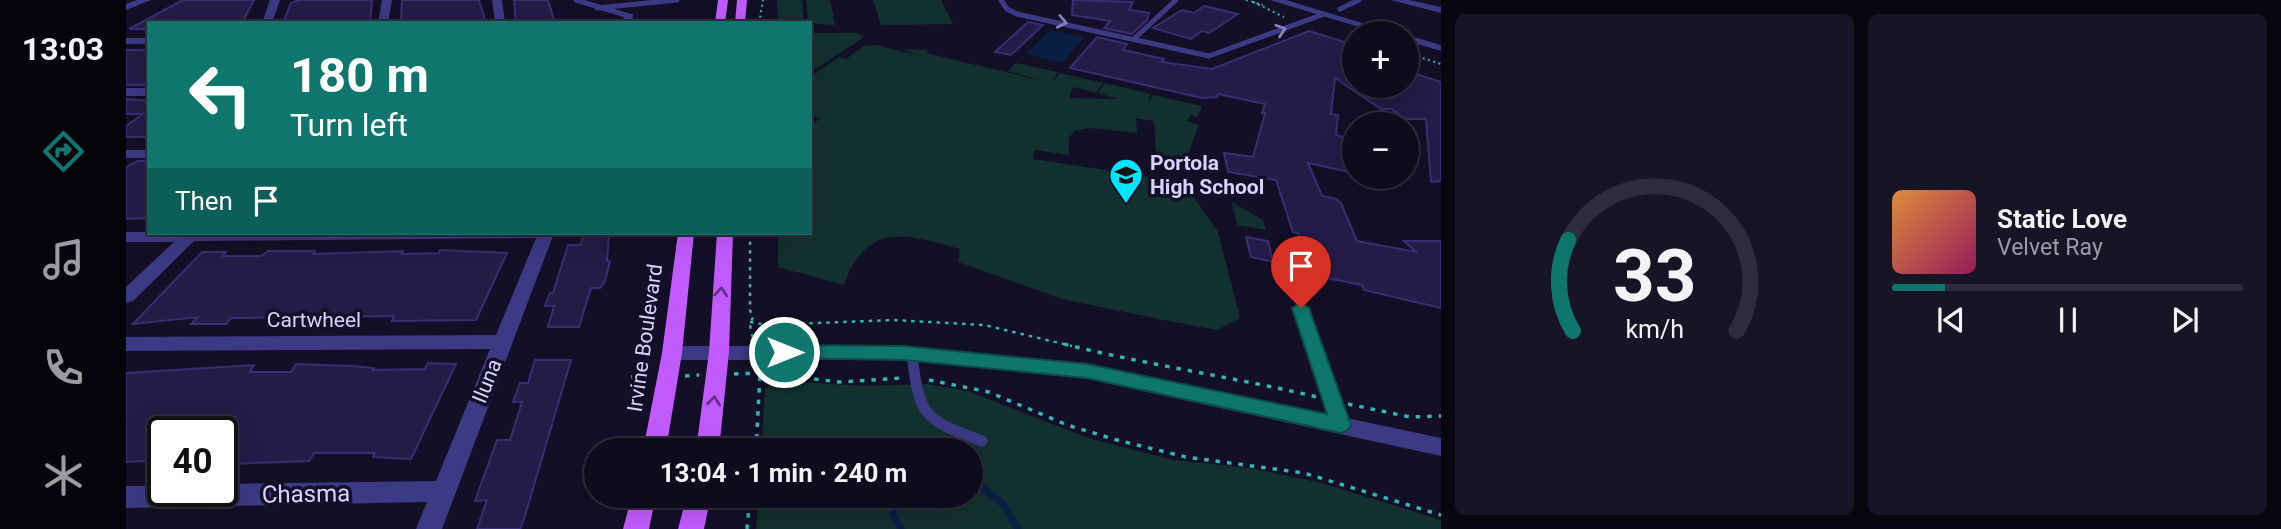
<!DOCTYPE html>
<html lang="en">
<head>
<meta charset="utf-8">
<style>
	:root { --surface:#0e0b1c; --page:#171425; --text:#f1f3f6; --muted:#9b9ba3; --line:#2e2b3b; --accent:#0f766e }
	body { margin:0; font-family:Roboto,sans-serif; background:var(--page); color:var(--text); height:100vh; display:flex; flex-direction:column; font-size:26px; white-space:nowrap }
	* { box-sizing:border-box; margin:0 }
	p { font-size:23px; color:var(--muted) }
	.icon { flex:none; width:38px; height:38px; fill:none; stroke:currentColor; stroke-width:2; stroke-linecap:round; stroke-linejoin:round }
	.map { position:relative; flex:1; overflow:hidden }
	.side { display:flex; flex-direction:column; gap:14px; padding:14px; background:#08060f; width:840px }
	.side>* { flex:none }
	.top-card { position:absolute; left:21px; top:21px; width:665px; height:214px; border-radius:0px; box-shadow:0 7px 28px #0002,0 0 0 2px var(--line); background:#0f766e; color:#fff; overflow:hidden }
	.controls { position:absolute; left:1216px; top:21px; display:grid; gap:14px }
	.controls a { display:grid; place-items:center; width:77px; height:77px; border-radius:50%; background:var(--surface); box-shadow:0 7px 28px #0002,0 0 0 2px var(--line); font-size:35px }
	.speed { position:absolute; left:21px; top:416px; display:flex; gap:14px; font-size:35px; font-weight:700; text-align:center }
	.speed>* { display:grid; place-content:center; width:91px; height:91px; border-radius:50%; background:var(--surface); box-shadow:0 7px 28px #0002,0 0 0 2px var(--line); line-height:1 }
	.speed .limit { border:4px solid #111; border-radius:10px; background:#fff; color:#111 }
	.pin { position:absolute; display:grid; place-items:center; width:60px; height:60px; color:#fff; margin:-72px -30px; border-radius:50% 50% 50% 0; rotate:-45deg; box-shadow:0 0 7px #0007 }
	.pin .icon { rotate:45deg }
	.me { position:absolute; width:77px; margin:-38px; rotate:90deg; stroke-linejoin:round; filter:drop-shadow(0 0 5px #0008) }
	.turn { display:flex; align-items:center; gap:24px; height:147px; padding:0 28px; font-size:32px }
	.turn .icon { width:91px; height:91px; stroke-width:2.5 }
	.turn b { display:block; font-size:49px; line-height:60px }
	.then { display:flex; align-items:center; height:66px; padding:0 28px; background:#0003; gap:14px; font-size:26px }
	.side .card { flex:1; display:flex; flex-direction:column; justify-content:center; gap:10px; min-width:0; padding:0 24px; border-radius:10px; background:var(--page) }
	.side .dial { align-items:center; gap:0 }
	.dial svg { height:182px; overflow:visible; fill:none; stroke:var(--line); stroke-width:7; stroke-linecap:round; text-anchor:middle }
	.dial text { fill:var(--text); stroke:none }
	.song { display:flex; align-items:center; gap:21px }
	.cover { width:84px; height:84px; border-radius:10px; background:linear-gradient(135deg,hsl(30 70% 55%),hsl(330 70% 35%)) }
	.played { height:7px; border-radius:4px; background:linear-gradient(90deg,var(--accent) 15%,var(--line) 15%) }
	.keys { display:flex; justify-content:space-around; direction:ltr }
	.side .tiles { flex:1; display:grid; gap:14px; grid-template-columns:repeat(2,1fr) }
	.trip { position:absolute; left:458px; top:438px; width:399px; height:70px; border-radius:35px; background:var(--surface); box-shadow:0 7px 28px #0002,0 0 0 2px var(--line); font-weight:700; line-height:70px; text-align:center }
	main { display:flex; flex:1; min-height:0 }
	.menu { display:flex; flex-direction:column; width:126px; justify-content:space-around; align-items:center; background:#06040b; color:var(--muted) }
	.menu .icon { width:49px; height:49px }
	.menu .active { color:var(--accent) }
	.menu b { font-size:32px; color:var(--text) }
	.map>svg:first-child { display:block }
	.green { fill:#12302f }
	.water { fill:#0a1f44 }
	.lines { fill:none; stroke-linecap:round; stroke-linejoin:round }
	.stream { stroke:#0a1f44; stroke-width:7 }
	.building { fill:#241b47; stroke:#3b2d73; stroke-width:2 }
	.path-far2 { stroke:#2fb8b0; stroke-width:2; stroke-dasharray:2 3.5; stroke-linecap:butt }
	.path-far1 { stroke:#2fb8b0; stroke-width:2.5; stroke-dasharray:3.5 5; stroke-linecap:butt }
	.path { stroke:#2fb8b0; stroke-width:3.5; stroke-dasharray:4.5 7; stroke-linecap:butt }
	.service-far2 { stroke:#3d3a85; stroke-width:5 }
	.service-far1 { stroke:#3d3a85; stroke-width:9 }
	.service { stroke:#3d3a85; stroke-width:11 }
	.minor { fill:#3d3a85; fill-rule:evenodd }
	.tertiary { fill:#3d3a85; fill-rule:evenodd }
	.primary { fill:#c25bff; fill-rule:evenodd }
	.oneway { stroke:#837fbc }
	.oneway2 { stroke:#623188 }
	.route { fill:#0f766e; stroke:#0a4d48; stroke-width:2 }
	.labels { text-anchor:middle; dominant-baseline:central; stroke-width:7; stroke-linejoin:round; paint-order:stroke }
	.poi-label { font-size:21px; font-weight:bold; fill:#d9d4ff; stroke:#130f26; text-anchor:start }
	.street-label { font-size:21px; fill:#d9d4ff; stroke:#130f26 }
	.near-street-label { font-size:24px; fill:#d9d4ff; stroke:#130f26 }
</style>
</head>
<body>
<main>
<nav class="menu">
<b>13:03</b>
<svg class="icon active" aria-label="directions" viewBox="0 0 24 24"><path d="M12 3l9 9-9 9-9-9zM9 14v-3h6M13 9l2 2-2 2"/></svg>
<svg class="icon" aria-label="music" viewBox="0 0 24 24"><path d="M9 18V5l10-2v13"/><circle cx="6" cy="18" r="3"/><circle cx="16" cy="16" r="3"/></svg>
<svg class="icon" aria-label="phone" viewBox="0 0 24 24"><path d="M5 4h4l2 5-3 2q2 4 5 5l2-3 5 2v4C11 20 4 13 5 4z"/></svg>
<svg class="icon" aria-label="climate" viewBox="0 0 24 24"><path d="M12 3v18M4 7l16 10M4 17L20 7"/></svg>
</nav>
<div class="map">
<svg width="1315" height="529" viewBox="0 0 1315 529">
	<rect width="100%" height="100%" fill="#130f26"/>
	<path class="green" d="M651,0H676L678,23H652Z
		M680,0H704L709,25L682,23Z
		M747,0H815L827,24L755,25Z
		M684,33H731L738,37L684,73Z
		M751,45L794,56L776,49L803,50L800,53L921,82L882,71L890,63L932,72L925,83L934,73L977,83L970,93L947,87L943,98L992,99L972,93L979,83L1025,94L1021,106L1027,95L1076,106L1071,117L1064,115L1061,121L1073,125L1060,159L1030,155L1028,121L1010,118L1011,133L963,128L949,131L943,137V155L908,150L907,159L1063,183L1065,193L1092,232L1114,318L1091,330L1038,320L936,299L832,262L834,249C781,234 741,220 718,285L652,267V233H684V125L694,119L684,116V77L713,57L720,59L738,46Z
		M1106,202L1137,220L1140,230L1111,225Z
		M653,381L741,386L800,384L842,391L962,438L1047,460L1124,468L1196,483L1315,520V529H630L633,495H845V450H635L639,389Z"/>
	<path class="water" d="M924,30L958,37L936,63L900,54Z"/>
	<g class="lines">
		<path class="stream" d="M845,478L877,504L892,529
			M772,495L767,515L775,529"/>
	</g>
	<path class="building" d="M57,0H128L116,23H23V29H3Z
		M173,0H246L244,23H157L165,3Z
		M276,0H353L360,23H275Z
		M388,0H422L429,23H390Z
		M947,0L1007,2L1003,10L1023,13L1021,20L1006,34L978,28L984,21L946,15Z
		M1078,6L1112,14L1083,33L1076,31L1065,39L1027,28L1056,10L1068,13Z
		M902,22L917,25L885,55L869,52Z
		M1183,31L1228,45V86H1281V71L1315,82V181L1305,182L1300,119H1280L1265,109H1255L1209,78L1205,114L1212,115L1210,135L1225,139L1224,145L1228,146L1227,173L1182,163L1196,196L1210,199L1215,203L1231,241L1290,252L1278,241H1315V308L1238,290L1236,285L1185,275L1172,233L1167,232L1150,180L1102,172L1098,153L1127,157L1139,113H1136L1139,104L1092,94L1091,97L1076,98L944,68L971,37L1001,44L997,50L1038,59L1036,62L1086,69Z
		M0,50H23V85H0Z
		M0,99L23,101V137H0V126L17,114H0Z
		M12,161H23V218L0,219V167Z
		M458,235H483L481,261H484L479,281L474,288H465L453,327H422L428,306H419L424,293H427L442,245H454Z
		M1120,237L1142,241L1147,262L1125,257Z
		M314,250L381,253L350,320L266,321L268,316L208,317L204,323H181L152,322L156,317L122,318H105L100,324H65L72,317L7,324L76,252H100L97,256H135L142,251H189L187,254L277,251L275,254L313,253Z
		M409,360H445L398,519L394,529H351L361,500L349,501L371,440H384L396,402H387L394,383H402Z
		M302,363L330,364L285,459L247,457L249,453H188L183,461L101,464L104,460H96V432H37V460L0,462V373L128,365L124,372H165L170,364L226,366L248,368L247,370L299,369Z"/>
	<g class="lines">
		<path class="path-far2" d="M1120,0L1137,5
			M1127,2L1158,17
			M633,23L637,0
			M1281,53L1315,64"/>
		<path class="path-far1" d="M624,233V310L627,317L624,325L627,339
			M624,322L641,325L767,320L858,325L946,346"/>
		<path class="path" d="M938,344C1022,365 1107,377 1191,397
			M608,374L634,373L714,382L775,378
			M559,376L573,375
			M505,377H524
			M803,380L863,392L941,425L991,440L1060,457L1178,473L1315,515
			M1222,404L1284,417L1315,416
			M630,450L634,373
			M621,529L624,495"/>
		<path class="service-far2" d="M450,0L503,16
			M875,0L881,9L891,14L1083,56L1198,14
			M471,8L551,0
			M1214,9L1233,0
			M1009,38L1050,0"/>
		<path class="service-far1" d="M1175,308L1188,346"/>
		<path class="service" d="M1187,344L1215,425
			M786,354C793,416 798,420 856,441"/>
		<path class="minor" d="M144,0H154L146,23H136Z
			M256,0H266L262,23H252Z
			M366,0H376L379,23H369Z
			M1265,0H1283L1315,7V13Z
			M499,14H507L506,23H496Z
			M0,38H23V44H0Z
			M0,88H23V96H0Z
			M0,150H23V158H0Z
			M0,232L428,233L316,529H290L301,502L0,508V486H37V492H96V484L310,481L364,349L0,351V337L370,335L410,238L68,241L7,301L0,303V287L48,242H0Z"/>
		<path class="tertiary" d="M11,0H25L0,10V4Z
			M1144,0H1160L1269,33H1253Z
			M1281,35L1315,45V51L1281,41Z
			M546,346H778L961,363L1315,438V456L961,379L778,360H546L539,358L536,353L539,348Z"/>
		<path class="primary" d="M592,0H602L599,23H589Z
			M611,0H621L619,23H609Z
			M552,233H568L556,353L540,450H517L536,353Z
			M591,233H607L603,352L593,450H570L583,352Z
			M506,495H530L523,529H497Z
			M561,495H585L578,529H552Z"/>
	</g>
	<defs><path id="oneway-chevron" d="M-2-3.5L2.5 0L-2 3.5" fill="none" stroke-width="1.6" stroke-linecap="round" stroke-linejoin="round" transform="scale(1.75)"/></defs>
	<g class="oneway">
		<use href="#oneway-chevron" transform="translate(936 22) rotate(11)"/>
		<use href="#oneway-chevron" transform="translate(1155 30) rotate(-18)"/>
	</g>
	<g class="oneway2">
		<use href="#oneway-chevron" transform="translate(595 292) rotate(-86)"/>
		<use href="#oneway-chevron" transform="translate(588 401) rotate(-84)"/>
	</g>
	<path class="route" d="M1175,302L1183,308L1225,425L1222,430L1215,433L961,378L778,360L658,358L649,352L658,345L778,346L961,364L1201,414L1166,308Z"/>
	<defs>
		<symbol id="school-pin" viewBox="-11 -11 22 30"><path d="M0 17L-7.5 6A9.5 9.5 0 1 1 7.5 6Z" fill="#00e5ff" stroke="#130f26"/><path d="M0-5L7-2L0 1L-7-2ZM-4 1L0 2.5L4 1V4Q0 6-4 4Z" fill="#111"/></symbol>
	</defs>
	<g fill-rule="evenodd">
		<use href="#school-pin" x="981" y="156" width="38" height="52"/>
	</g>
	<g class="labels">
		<g class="poi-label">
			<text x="1024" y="163">Portola<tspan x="1024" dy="24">High School</tspan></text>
		</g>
		<g class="street-label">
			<text x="188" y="320">Cartwheel</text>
			<text transform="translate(519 338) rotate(-82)">Irvine Boulevard</text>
			<text transform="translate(361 381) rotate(-68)">Iluna</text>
		</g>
		<g class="near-street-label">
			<text transform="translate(180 494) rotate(-1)">Chasma</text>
		</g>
	</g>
</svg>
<div class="controls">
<a>+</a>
<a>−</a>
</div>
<div class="speed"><div class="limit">40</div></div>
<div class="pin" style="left:1175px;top:308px;background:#d93025"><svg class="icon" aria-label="arrive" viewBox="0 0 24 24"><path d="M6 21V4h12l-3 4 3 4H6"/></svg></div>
<svg class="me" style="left:658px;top:352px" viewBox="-20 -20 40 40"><circle r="17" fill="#0f766e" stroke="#fff" stroke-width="3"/><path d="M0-11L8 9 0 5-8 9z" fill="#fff"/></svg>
<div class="trip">13:04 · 1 min · 240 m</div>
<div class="top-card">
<div class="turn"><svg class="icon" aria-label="left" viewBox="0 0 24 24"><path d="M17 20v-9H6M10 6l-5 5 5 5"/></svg><div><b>180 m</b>Turn left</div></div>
<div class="then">Then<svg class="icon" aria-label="arrive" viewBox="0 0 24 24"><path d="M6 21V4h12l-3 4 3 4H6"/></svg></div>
</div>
</div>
<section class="side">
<div class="tiles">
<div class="card dial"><svg viewBox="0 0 100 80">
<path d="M14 69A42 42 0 1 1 86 69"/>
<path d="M14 69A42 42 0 0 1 12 29" stroke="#0f766e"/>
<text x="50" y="56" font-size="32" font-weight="700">33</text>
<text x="50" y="72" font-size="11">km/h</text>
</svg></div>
<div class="card">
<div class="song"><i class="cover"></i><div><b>Static Love</b><p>Velvet Ray</p></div></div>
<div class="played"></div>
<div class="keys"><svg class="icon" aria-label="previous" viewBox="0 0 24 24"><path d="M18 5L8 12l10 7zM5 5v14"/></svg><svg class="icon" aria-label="pause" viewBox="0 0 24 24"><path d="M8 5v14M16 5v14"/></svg><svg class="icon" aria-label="next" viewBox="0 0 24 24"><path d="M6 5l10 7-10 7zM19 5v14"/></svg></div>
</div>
</div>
</section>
</main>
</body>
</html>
